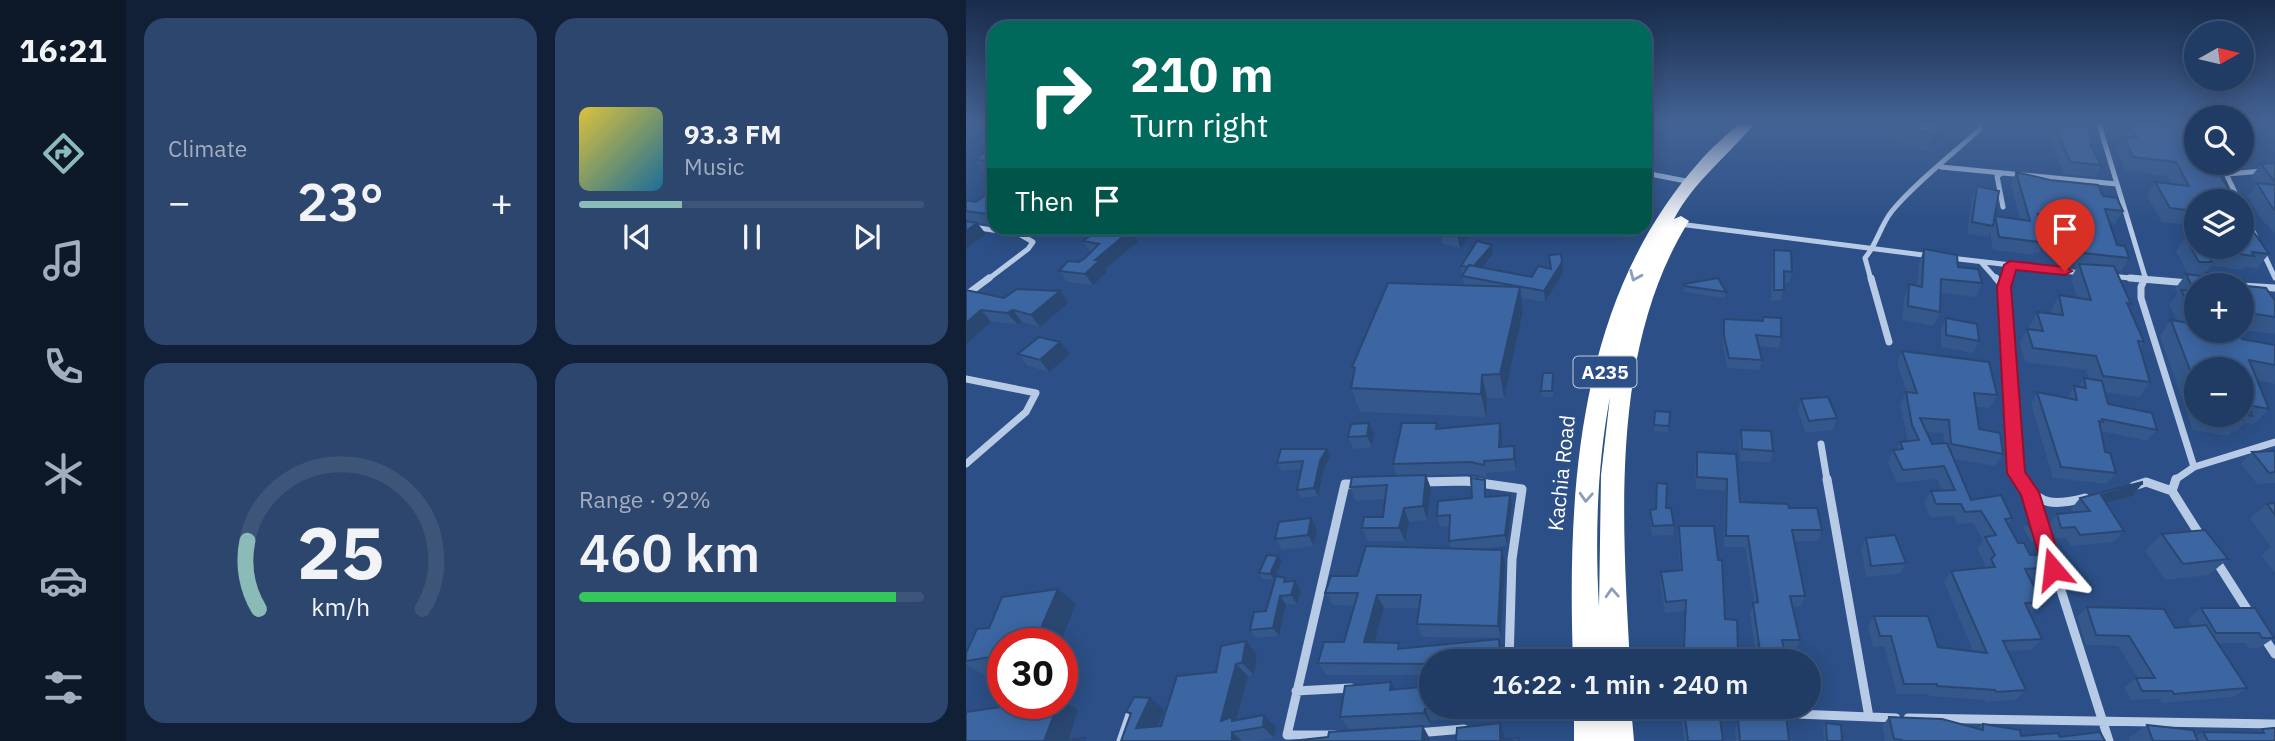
<!DOCTYPE html>
<html lang="en">
<head>
<meta charset="utf-8">
<style>
	:root { --surface:#203b64; --page:#2d466d; --text:#f1f3f6; --muted:#a2adbf; --line:#3d5578; --accent:#8bbbb9 }
	body { margin:0; font-family:"IBM Plex Sans",sans-serif; background:var(--page); color:var(--text); height:100vh; display:flex; flex-direction:column; font-size:26px; white-space:nowrap }
	* { box-sizing:border-box; margin:0 }
	p { font-size:23px; color:var(--muted) }
	.icon { flex:none; width:38px; height:38px; fill:none; stroke:currentColor; stroke-width:2; stroke-linecap:round; stroke-linejoin:round }
	.map { position:relative; flex:1; overflow:hidden }
	.panel { display:flex; flex-direction:column; gap:18px; padding:18px; background:#122037; width:840px }
	.panel>* { flex:none }
	.banner { position:absolute; left:21px; top:21px; width:665px; height:214px; border-radius:21px; box-shadow:0 4px 18px #0003,0 0 0 2px var(--line); background:#00695c; color:#fff; overflow:hidden }
	.needle { width:46px; rotate:82deg }
	.fabs { position:absolute; left:1218px; top:21px; display:grid; gap:14px }
	.fabs a { display:grid; place-items:center; width:70px; height:70px; border-radius:50%; background:var(--surface); box-shadow:0 4px 18px #0003,0 0 0 2px var(--line); font-size:35px }
	.speed { position:absolute; left:21px; top:628px; display:flex; gap:14px; font-size:35px; font-weight:700; text-align:center }
	.speed>* { display:grid; place-content:center; width:91px; height:91px; border-radius:50%; background:var(--surface); box-shadow:0 4px 18px #0003,0 0 0 2px var(--line); line-height:1 }
	.speed .limit { border:10px solid #d22; background:#fff; color:#111 }
	.pin { position:absolute; display:grid; place-items:center; width:60px; height:60px; color:#fff; margin:-72px -30px; border-radius:50% 50% 50% 0; rotate:-45deg; box-shadow:0 0 7px #0007 }
	.pin .icon { rotate:45deg }
	.me { position:absolute; width:77px; margin:-38px; rotate:343deg; stroke-linejoin:round; filter:drop-shadow(0 0 5px #0008) }
	.turn { display:flex; align-items:center; gap:24px; height:147px; padding:0 28px; font-size:32px }
	.turn .icon { width:91px; height:91px; stroke-width:2.5 }
	.turn b { display:block; font-size:49px; line-height:60px }
	.then { display:flex; align-items:center; height:66px; padding:0 28px; background:#0003; gap:14px; font-size:26px }
	.big { font-size:52px; font-weight:600; line-height:1.1 }
	.panel .card { flex:1; display:flex; flex-direction:column; justify-content:center; gap:10px; min-width:0; padding:0 24px; border-radius:21px; background:var(--page) }
	.panel .dial { align-items:center; gap:0 }
	.dial svg { height:182px; overflow:visible; fill:none; stroke:var(--line); stroke-width:7; stroke-linecap:round; text-anchor:middle }
	.dial text { fill:var(--text); stroke:none }
	.song { display:flex; align-items:center; gap:21px }
	.cover { width:84px; height:84px; border-radius:10px; background:linear-gradient(135deg,hsl(50 70% 55%),hsl(200 70% 35%)) }
	.played { height:7px; border-radius:4px; background:linear-gradient(90deg,var(--accent) 30%,var(--line) 30%) }
	.keys { display:flex; justify-content:space-around; direction:ltr }
	.heat { display:flex; justify-content:space-between; align-items:center; font-size:38px; direction:ltr }
	.charge { height:10px; border-radius:5px; background:linear-gradient(90deg,#34c759 92%,var(--line) 0) }
	.panel .tiles { flex:1; display:grid; gap:18px; grid-template-columns:repeat(2,1fr) }
	.trip { position:absolute; left:453px; top:649px; width:402px; height:70px; border-radius:35px; background:var(--surface); box-shadow:0 4px 18px #0003,0 0 0 2px var(--line); font-weight:600; line-height:70px; text-align:center }
	main { display:flex; flex:1; min-height:0 }
	.tabs { display:flex; flex-direction:column; width:126px; justify-content:space-around; align-items:center; background:#0d1828; color:var(--muted) }
	.tabs .icon { width:49px; height:49px }
	.tabs .selected { color:var(--accent) }
	.tabs b { font-size:32px; color:var(--text) }
	.map>svg:first-child { display:block }
	.lines { fill:none; stroke-linecap:round; stroke-linejoin:round }
	.street-far2 { stroke:#b7cbe7; stroke-width:5 }
	.street-far1 { stroke:#b7cbe7; stroke-width:7 }
	.street { stroke:#b7cbe7; stroke-width:9 }
	.highway { fill:#fff; fill-rule:evenodd }
	.wall { fill:#34588b; fill-rule:evenodd }
	.shaded-wall { fill:#2a4771 }
	.building { fill:#3c66a2; stroke:#2a4771; stroke-width:2 }
	.oneway { stroke:#8a9ebc }
	.route { fill:#e11d48; stroke:#92132f; stroke-width:2 }
	.labels { text-anchor:middle; dominant-baseline:central; stroke-width:7; stroke-linejoin:round; paint-order:stroke }
	.shield { fill:#2b4f86; stroke:#bfcadb; stroke-width:2 }
	.shield-label { font-size:19px; font-weight:bold; fill:#fff }
	.street-label { font-size:21px; fill:#fff; stroke:#2b4f86 }
</style>
</head>
<body>
<main>
<nav class="tabs">
<b>16:21</b>
<svg class="icon selected" aria-label="directions" viewBox="0 0 24 24"><path d="M12 3l9 9-9 9-9-9zM9 14v-3h6M13 9l2 2-2 2"/></svg>
<svg class="icon" aria-label="music" viewBox="0 0 24 24"><path d="M9 18V5l10-2v13"/><circle cx="6" cy="18" r="3"/><circle cx="16" cy="16" r="3"/></svg>
<svg class="icon" aria-label="phone" viewBox="0 0 24 24"><path d="M5 4h4l2 5-3 2q2 4 5 5l2-3 5 2v4C11 20 4 13 5 4z"/></svg>
<svg class="icon" aria-label="climate" viewBox="0 0 24 24"><path d="M12 3v18M4 7l16 10M4 17L20 7"/></svg>
<svg class="icon" aria-label="car" viewBox="0 0 24 24"><path d="M5 17H2v-5l4-1 3-4h7l3 4 3 1v5h-3M9 17h6M6 11h13"/><circle cx="7" cy="17" r="2"/><circle cx="17" cy="17" r="2"/></svg>
<svg class="icon" aria-label="filters" viewBox="0 0 24 24"><path d="M4 7h16M4 17h16"/><circle cx="9" cy="7" r="2"/><circle cx="15" cy="17" r="2"/></svg>
</nav>
<section class="panel">
<div class="tiles">
<div class="card"><p>Climate</p>
<div class="heat"><a>−</a><b class="big">23°</b><a>+</a></div>
</div>
<div class="card">
<div class="song"><i class="cover"></i><div><b>93.3 FM</b><p>Music</p></div></div>
<div class="played"></div>
<div class="keys"><svg class="icon" aria-label="previous" viewBox="0 0 24 24"><path d="M18 5L8 12l10 7zM5 5v14"/></svg><svg class="icon" aria-label="pause" viewBox="0 0 24 24"><path d="M8 5v14M16 5v14"/></svg><svg class="icon" aria-label="next" viewBox="0 0 24 24"><path d="M6 5l10 7-10 7zM19 5v14"/></svg></div>
</div>
<div class="card dial"><svg viewBox="0 0 100 80">
<path d="M14 69A42 42 0 1 1 86 69"/>
<path d="M14 69A42 42 0 0 1 9 39" stroke="#8bbbb9"/>
<text x="50" y="56" font-size="32" font-weight="700">25</text>
<text x="50" y="72" font-size="11">km/h</text>
</svg></div>
<div class="card"><p>Range · 92%</p><b class="big">460 km</b><div class="charge"></div></div>
</div>
</section>
<div class="map">
<svg width="1309" height="741" viewBox="0 0 1309 741">
	<rect width="100%" height="100%" fill="#2b4f86"/>
	<g class="lines">
		<path class="street-far2" d="M1133,124L1180,280
			M1255,163L1273,201
			M975,167L1151,184
			M679,173L725,182
			M1036,173L1031,176L1037,207
			M1261,174L1309,170
			M1276,207L1291,240
			M713,224L965,256
			M0,226L53,234L67,242L62,249L21,280
			M1296,250L1309,278
			M984,258L1115,273
			M1015,262L1031,280
			M1144,276L1184,280
			M905,280L899,258C911,244 914,226 926,211C949,183 987,154 1014,129L1015,124
			M1040,280L1044,265"/>
		<path class="street-far1" d="M905,278L923,342
			M1030,278L1038,287
			M1041,278L1038,287L1050,473L1055,480
			M1164,278L1223,283
			M1179,278L1175,287V298L1228,467
			M1276,286L1309,288
			M0,295L23,278
			M0,379L70,393L60,412L0,464
			M855,444L861,480
			M1209,480L1228,467L1309,442"/>
		<path class="street" d="M861,479L903,717
			M1054,479C1074,506 1088,506 1119,498
			M1210,479L1206,491L1235,537
			M455,482L500,481L556,489L546,559L543,662
			M1168,486L1180,482L1206,491
			M1064,493L1143,741
			M1249,559L1284,614
			M1297,636L1309,654
			M330,691L385,688
			M654,707L930,718
			M942,718L1309,724
			M451,733L498,729
			M369,735H321L379,484H394
			M155,741L166,709"/>
		<path class="highway" d="M772,124H788C760,158 729,180 708,219L715,216L723,221C644,347 656,519 664,662H607C601,487 612,298 734,161C745,148 760,136 772,124ZM644,397L635,475L633,607C629,537 631,466 644,397Z
			M608,707H665L668,741H608Z"/>
	</g>
	<path class="wall" d="M1081,124H1114L1127,144L1126,147L1135,165L1129,177L1098,174L1079,127Z
		M1149,124L1222,125L1256,170L1230,201V236L1224,225L1196,222L1181,196L1189,182L1206,184L1201,176L1160,171L1151,150L1157,139Z
		M1276,124H1309V137L1276,139Z
		M936,125L974,138L961,151L931,141Z
		M28,151V171H17L10,160Z
		M1309,163V233L1295,219L1282,196L1291,184L1285,177L1295,164Z
		M1050,172L1137,196L1157,211L1149,224L1144,223L1151,245L1163,258L1155,271H1150L1165,304L1163,307L1178,342L1174,348L1184,382L1173,397L1138,392L1142,404L1191,430L1181,441L1135,431L1139,452L1150,473L1141,484L1087,478L1065,404L1071,392L1101,398L1108,386L1112,387L1118,378L1123,379L1120,370L1059,362L1054,343L1061,329H1064L1063,327L1071,312L1086,314L1085,310L1093,295L1111,298L1105,278L1111,267H1109L1100,232L1077,229L1080,240L1073,253L1068,252L1067,255L1027,250L1024,232L1022,237L1001,234L1006,197L1011,186L1028,219L1029,216L1054,219L1045,184Z
		M28,188V225L11,223L20,234L0,249V200L10,202Z
		M1276,211L1279,216L1278,217L1303,254L1291,268L1279,267L1277,270L1245,266L1236,276H1239L1241,273L1256,277L1281,286L1309,301V333L1308,334L1276,330V285H1230V331L1309,345V384L1291,380L1303,409L1288,424L1279,423L1271,431H1267L1262,436L1227,430L1194,336L1205,320L1212,321L1203,305L1211,294L1209,289L1220,274H1222L1210,251L1219,237L1276,247ZM1230,369H1276V415H1230Z
		M473,228H509L494,248L477,244Z
		M165,230L172,242L139,269L141,272L127,285L101,282L93,271L119,258L125,253L117,241Z
		M958,249L992,267L1016,283L1010,297L975,293L974,312L968,326L936,320L938,298L943,284L951,286L953,263Z
		M808,250L826,272L823,282H818L815,300L805,301L806,260Z
		M527,254L516,267L566,277L584,268L583,255L597,273L579,302L556,298L557,311L538,398H521L520,417L394,412L385,388L388,373L386,367L498,285L495,266Z
		M718,284L760,292L759,298L718,292Z
		M0,290L38,298L102,303L74,327L56,322L51,324L25,322L0,344Z
		M797,317L815,337L813,348L793,346L796,360L793,370L761,368L757,346L758,319L796,321Z
		M980,318L1013,341L1007,353L975,347V330Z
		M94,342L104,354L83,372L62,366L52,354Z
		M936,351L1031,395L1024,408L1010,407L1013,429L1037,454L1029,466L987,459L1005,500L1046,518L1042,525L1052,543L1064,555L1093,567L1083,579L1064,580L1076,602L1066,613H1064L1076,639L1066,650L1042,651L1060,690L1049,700L1020,702L1019,700L963,696V694H931L918,646L907,647L902,627L908,616L972,647L1007,651L978,582L985,571L1018,568L1020,566L1011,549L1017,540L1007,523L991,524L988,516L964,517L958,503L965,491H977L971,479L931,483L922,463L927,450H930L934,442L942,441L934,405L940,392H941L931,364ZM961,432L977,433L978,443L966,444Z
		M587,373V397H576L575,391Z
		M835,399L871,418L867,430L840,433L832,411Z
		M689,411L704,412L702,432L688,431Z
		M471,423L472,428L536,435V447L550,457V471L520,473V477L508,474L431,476L427,464Z
		M775,430L807,451L804,462L774,461L773,441Z
		M408,434L406,447L387,449L382,437Z
		M1309,451V483L1291,484L1275,464L1286,452Z
		M731,452L770,454L774,502L823,508L856,530L852,541H828L839,596L835,606L827,607L834,640L830,650H818L821,662H714L715,648H717L719,611L699,613L694,583L695,572L714,570L712,537L713,526L759,619L772,651H789L784,613L788,603L779,547H758L759,491L730,489L729,464Z
		M364,457L358,469L352,496L335,498L331,490L335,469L316,471L311,463Z
		M460,475L465,489L461,520L443,522L439,541H402L396,528L417,517L419,499L390,501L384,487Z
		M519,480L521,497L546,506L541,546L504,550L539,564L535,638L456,637L451,624L453,608H418L408,642L436,648L536,651L537,662H466V675H360L352,663L378,642L388,606L367,605L359,593L391,576L485,549L483,541V526L474,527L471,516L506,498Z
		M1176,484L1166,496L1140,503L1158,531L1148,542L1105,546L1100,538L1086,539L1082,526L1091,514L1108,513L1105,509L1114,498Z
		M1309,503V573L1295,555L1305,547L1284,518L1301,504Z
		M700,508L708,525L707,535L686,536L684,520V510Z
		M1061,523L1076,535L1072,541L1065,542L1057,528Z
		M351,529L348,546L316,550L309,539Z
		M1196,534L1262,559L1243,575L1199,580L1179,551Z
		M900,538L940,563L934,574L900,577L895,549Z
		M312,556L316,561L308,579H296L293,573Z
		M329,581L335,590L331,604H320L313,636L290,638L284,630L300,611L321,582Z
		M110,604L94,644H37V673L19,676L0,664V653L23,628Z
		M1121,607L1209,628L1227,627L1222,619L1235,608L1308,638L1293,648H1282L1279,643H1252L1281,688L1267,697L1196,703L1194,699L1165,700L1158,687L1170,678H1172L1152,646L1120,645L1111,617Z
		M280,641L291,654L288,675L282,676L271,720L298,715L310,727L308,738L290,741H155L164,715L160,712L184,698L199,710L192,726H195Z
		M430,690L466,707H534V713L465,721V725L383,729L374,717Z
		M718,710L757,741H718L716,724Z
		M923,717L1012,728L1017,724L1055,736L1094,737L1139,741H919L916,726Z
		M772,719L823,741H770L769,729Z
		M860,723L876,741H858L857,728Z
		M1181,725L1230,736L1237,732L1290,733L1296,729L1309,741H1163L1162,738Z"/>
	<path class="shaded-wall" d="M977,124H979L974,138L961,151L967,135Z
		M11,223L20,234L0,249V231Z
		M492,228H509L494,248L490,230Z
		M165,230L172,242L139,269L141,272L127,285L119,274L129,260Z
		M526,245L527,254L508,277L507,267Z
		M596,262L597,273L579,302L578,291Z
		M554,287L557,311L538,398L534,374Z
		M94,291L102,303L74,327L65,315Z
		M15,310L25,322L0,344V323Z
		M47,310L56,322L51,324L41,313Z
		M94,342L104,354L83,372L74,360Z
		M516,375L521,398L520,417L515,394Z
		M403,423L408,434L406,447L401,436Z
		M534,423L536,435V458L533,447Z
		M548,446L550,457V471L548,459Z
		M361,449L364,457L358,469L352,496L348,488L354,461Z
		M460,475L465,489L461,520L457,506Z
		M1176,484L1166,496L1125,507L1135,495Z
		M544,495L546,506L541,546L539,535Z
		M438,508L443,522L439,541L433,528Z
		M345,518L351,529L348,546L342,535Z
		M536,550L539,564L535,638L532,626Z
		M312,556L316,561L308,579L304,574Z
		M329,581L335,590L331,604L325,595Z
		M92,589L110,604L94,644H68Z
		M411,595L418,608L405,654L398,642Z
		M314,596L320,604L313,636L307,628Z
		M533,639L536,651L537,662H535L534,659Z
		M280,641L291,654L288,675L276,663Z
		M270,664L282,676L270,722L255,721Z
		M425,682L432,694L424,690Z
		M184,698L199,710L185,740L170,728Z
		M96,700L112,710L102,741H78L92,704H96Z
		M459,709L465,721V725L458,713Z
		M298,715L310,727L308,738L297,727Z
		M534,723L538,735V741H534Z
		M457,726L464,739V741H456Z
		M266,732L276,741H266Z"/>
	<path class="building" d="M936,124H977L967,135L936,125Z
		M1088,124L1122,126L1127,144H1124L1135,165L1104,162Z
		M1163,124L1222,125L1229,134L1230,135V163H1251L1256,170H1251L1270,201H1230V211L1204,208L1189,182L1223,186L1210,162L1167,157L1158,137L1171,138Z
		M1276,124H1309V126L1276,129Z
		M19,151H28V161L10,160Z
		M1309,163V182L1295,164Z
		M1050,172L1084,180L1132,185L1137,196L1151,198L1157,211L1139,209L1151,245L1159,246L1163,258L1117,253L1107,219L1072,214L1080,240L1072,239L1073,242L1033,237L1029,216L1064,221Z
		M1291,183L1309,185V210L1305,206Z
		M1011,186L1033,191L1027,226L1006,222Z
		M28,188V215L0,211V200L10,202Z
		M1276,211L1279,216L1276,215L1303,254L1286,252L1288,256L1250,251L1253,255L1241,254L1246,262H1233L1219,237L1230,238V247H1276Z
		M0,221L11,223L0,231Z
		M135,228H149L165,230L129,260H134L119,274L93,271L102,261L113,262L119,258L133,244L117,241Z
		M477,228H492L490,230Z
		M511,241L526,245L508,266L503,265L502,267L495,266Z
		M958,249L991,255L992,267L1012,269L1016,283L975,279L974,312L942,306L943,284L956,287Z
		M808,250L825,251L826,272L818,271V290H808Z
		M595,254L596,262L578,291L496,276L503,265L566,277L572,266L585,269L583,255Z
		M1113,264L1148,266L1165,304L1161,303L1178,342L1172,341L1184,382L1137,376L1130,356L1067,348L1061,329L1077,331L1071,312L1097,315L1093,295L1125,300Z
		M1241,273L1254,274L1256,277L1277,280L1281,286L1300,288L1309,301V317L1276,312V285H1230V318L1215,290L1228,291L1220,274L1243,277Z
		M752,278L760,292L719,286L718,284Z
		M422,283L554,287L534,374L516,375L515,394L385,388L389,368L386,367Z
		M51,289L94,291L65,315L47,310L41,313L15,310L0,323V290L38,298Z
		M797,317L815,318V337L790,335L796,360L763,358L758,336V319L797,321Z
		M980,318L1011,324L1013,341L980,335Z
		M1205,320L1230,324V331H1272L1276,339L1309,345V365L1283,360L1303,409L1282,405L1286,416L1276,414V369H1230V386Z
		M73,337L94,342L74,360L52,354Z
		M936,351L1023,362L1031,395L1008,393L1013,429L1034,433L1037,454L985,444L983,420L954,418L966,444L981,443L1005,500L1035,495L1046,518L1039,519L1052,543H1058L1064,555L1085,554L1093,567L1059,569L1076,602L1059,603L1076,639L1037,641L1060,690L1030,692L1029,690L971,686V684H938L925,636H914L908,616H962L972,647L1021,653L985,571L1029,567L1025,559L1029,555L1019,537L1030,535L1015,511L999,512L995,504H970L965,491L989,490L978,466L937,470L927,450L937,449L934,442L953,440L946,425L940,392L951,393Z
		M577,373H587L586,391H575Z
		M1118,378L1136,381L1142,404L1186,413L1191,430L1136,419L1137,422L1133,421L1139,452L1144,453L1150,473L1095,467L1071,392L1111,400L1108,386L1120,388Z
		M862,397L871,418L843,421L835,399Z
		M689,411L704,412L703,426L688,425Z
		M1245,415H1274L1277,420Z
		M403,423L401,436L382,437L385,424Z
		M436,423H471L470,429L534,423L533,447L548,446V459L518,461V465L505,462L427,464Z
		M775,430L805,431L807,451L776,449Z
		M315,449H361L354,461L348,488L331,490L337,461L311,463Z
		M1309,451V472L1303,473L1286,452Z
		M731,452L770,454L774,502L822,504L823,508H851L856,530H826L839,596H824L834,640H816L821,662H716L715,648H718L720,600L700,602L695,572L716,570L713,526H748L752,560H756L759,619L771,620L772,651H794L787,603L792,602L782,536H760L761,479L731,477Z
		M460,475L457,506L438,508L433,528H396L398,517H417L421,485L384,487L386,477Z
		M505,478L519,480V497L544,495L539,535L483,541L484,515L471,516L472,501L506,498Z
		M1176,482V484L1135,495L1158,531L1114,535L1109,527L1095,528L1091,514L1124,511L1114,498Z
		M691,483L701,484L700,508H705L708,525L687,526L684,510L690,509Z
		M1309,503V515L1301,504Z
		M345,518L342,535L309,539L313,522Z
		M1072,522L1076,535L1069,536L1061,523Z
		M1239,530L1262,559L1217,564L1196,534Z
		M929,535L940,563L905,566L900,538Z
		M400,546L536,550L532,626L451,624L455,595H411L398,642L433,643L432,649L533,639L534,659L509,662H466V664L352,663L358,642H378L392,593H359L365,576H391Z
		M301,555L312,556L304,574L293,573Z
		M310,576L319,578L318,582L329,581L325,595L314,596L307,628L284,630L288,612L300,611Z
		M92,589L68,644H37V655L0,661V653L11,629L23,628L36,597Z
		M1121,607L1198,609L1209,628L1240,625L1281,688L1208,694L1206,691H1176L1170,678H1189L1163,636L1130,635Z
		M1235,608H1289L1308,638H1296L1293,633H1250Z
		M280,641L276,663L270,664L255,721L266,717V721L298,715L297,727L266,732V741H155L165,713L160,712L168,697L184,698L170,728L195,726L211,676L250,672L255,646Z
		M425,682L424,690L466,686V707H478L459,709L458,713L374,717L379,686Z
		M55,704H92L78,741H0V712Z
		M718,710L753,711L757,741H722Z
		M820,716L823,741H774L772,719Z
		M923,717L976,719L1017,730V724L1054,730L1055,736L1092,733L1094,737L1134,732L1139,741H936V740L928,739Z
		M534,723V740L553,738V741H490L491,728Z
		M860,723L875,725L876,741H861Z
		M1181,725L1227,730L1232,741H1187Z
		M457,726L456,741H325L362,737L363,732Z
		M1307,728H1309V741H1242L1237,732L1298,733L1296,729Z
		M119,738L118,741H101Z"/>
	<defs><path id="oneway-chevron" d="M-2-3.5L2.5 0L-2 3.5" fill="none" stroke-width="1.6" stroke-linecap="round" stroke-linejoin="round" transform="scale(1.75)"/></defs>
	<g class="oneway">
		<use href="#oneway-chevron" transform="translate(669 276) rotate(113)"/>
		<use href="#oneway-chevron" transform="translate(620 497) rotate(93)"/>
		<use href="#oneway-chevron" transform="translate(646 593) rotate(-93)"/>
	</g>
	<linearGradient id="sky" x2="0" y2="1"><stop stop-color="#182b4a"/><stop offset="0.54" stop-color="#446395"/><stop offset="1" stop-color="#446395" stop-opacity="0"/></linearGradient>
	<rect width="1309" height="228" fill="url(#sky)"/>
	<path class="route" d="M1044,261L1099,267L1106,271L1099,275L1050,270L1045,287L1059,472L1073,492L1097,569L1094,575L1087,578L1080,575L1077,569L1055,495L1041,473L1031,287L1038,265Z"/>
	<g class="labels">
		<rect class="shield" x="607.5" y="356.5" width="63" height="31" rx="5"/>
		<g class="shield-label">
			<text x="639" y="372">A235</text>
		</g>
		<g class="street-label">
			<text transform="translate(595 473) rotate(-84)">Kachia Road</text>
		</g>
	</g>
</svg>
<div class="fabs">
<a><svg class="needle" viewBox="-14 -14 28 28"><path d="M0-13l5 13h-10z" fill="#e53935"/><path d="M0 13l5-13h-10z" fill="#a2adbf"/></svg></a>
<a><svg class="icon" aria-label="search" viewBox="0 0 24 24"><circle cx="10" cy="10" r="6"/><path d="M15 15l6 6"/></svg></a>
<a><svg class="icon" aria-label="layers" viewBox="0 0 24 24"><path d="M12 4l9 5-9 5-9-5zM3 14l9 5 9-5"/></svg></a>
<a>+</a>
<a>−</a>
</div>
<div class="speed"><div class="limit">30</div></div>
<div class="pin" style="left:1099px;top:271px;background:#d93025"><svg class="icon" aria-label="arrive" viewBox="0 0 24 24"><path d="M6 21V4h12l-3 4 3 4H6"/></svg></div>
<svg class="me" style="left:1087px;top:569px" viewBox="-20 -20 40 40"><path d="M0-17L14 15 0 8-14 15z" fill="#e11d48" stroke="#fff" stroke-width="4"/></svg>
<div class="trip">16:22 · 1 min · 240 m</div>
<div class="banner">
<div class="turn"><svg class="icon" aria-label="right" viewBox="0 0 24 24"><path d="M7 20v-9h11M14 6l5 5-5 5"/></svg><div><b>210 m</b>Turn right</div></div>
<div class="then">Then<svg class="icon" aria-label="arrive" viewBox="0 0 24 24"><path d="M6 21V4h12l-3 4 3 4H6"/></svg></div>
</div>
</div>
</main>
</body>
</html>
